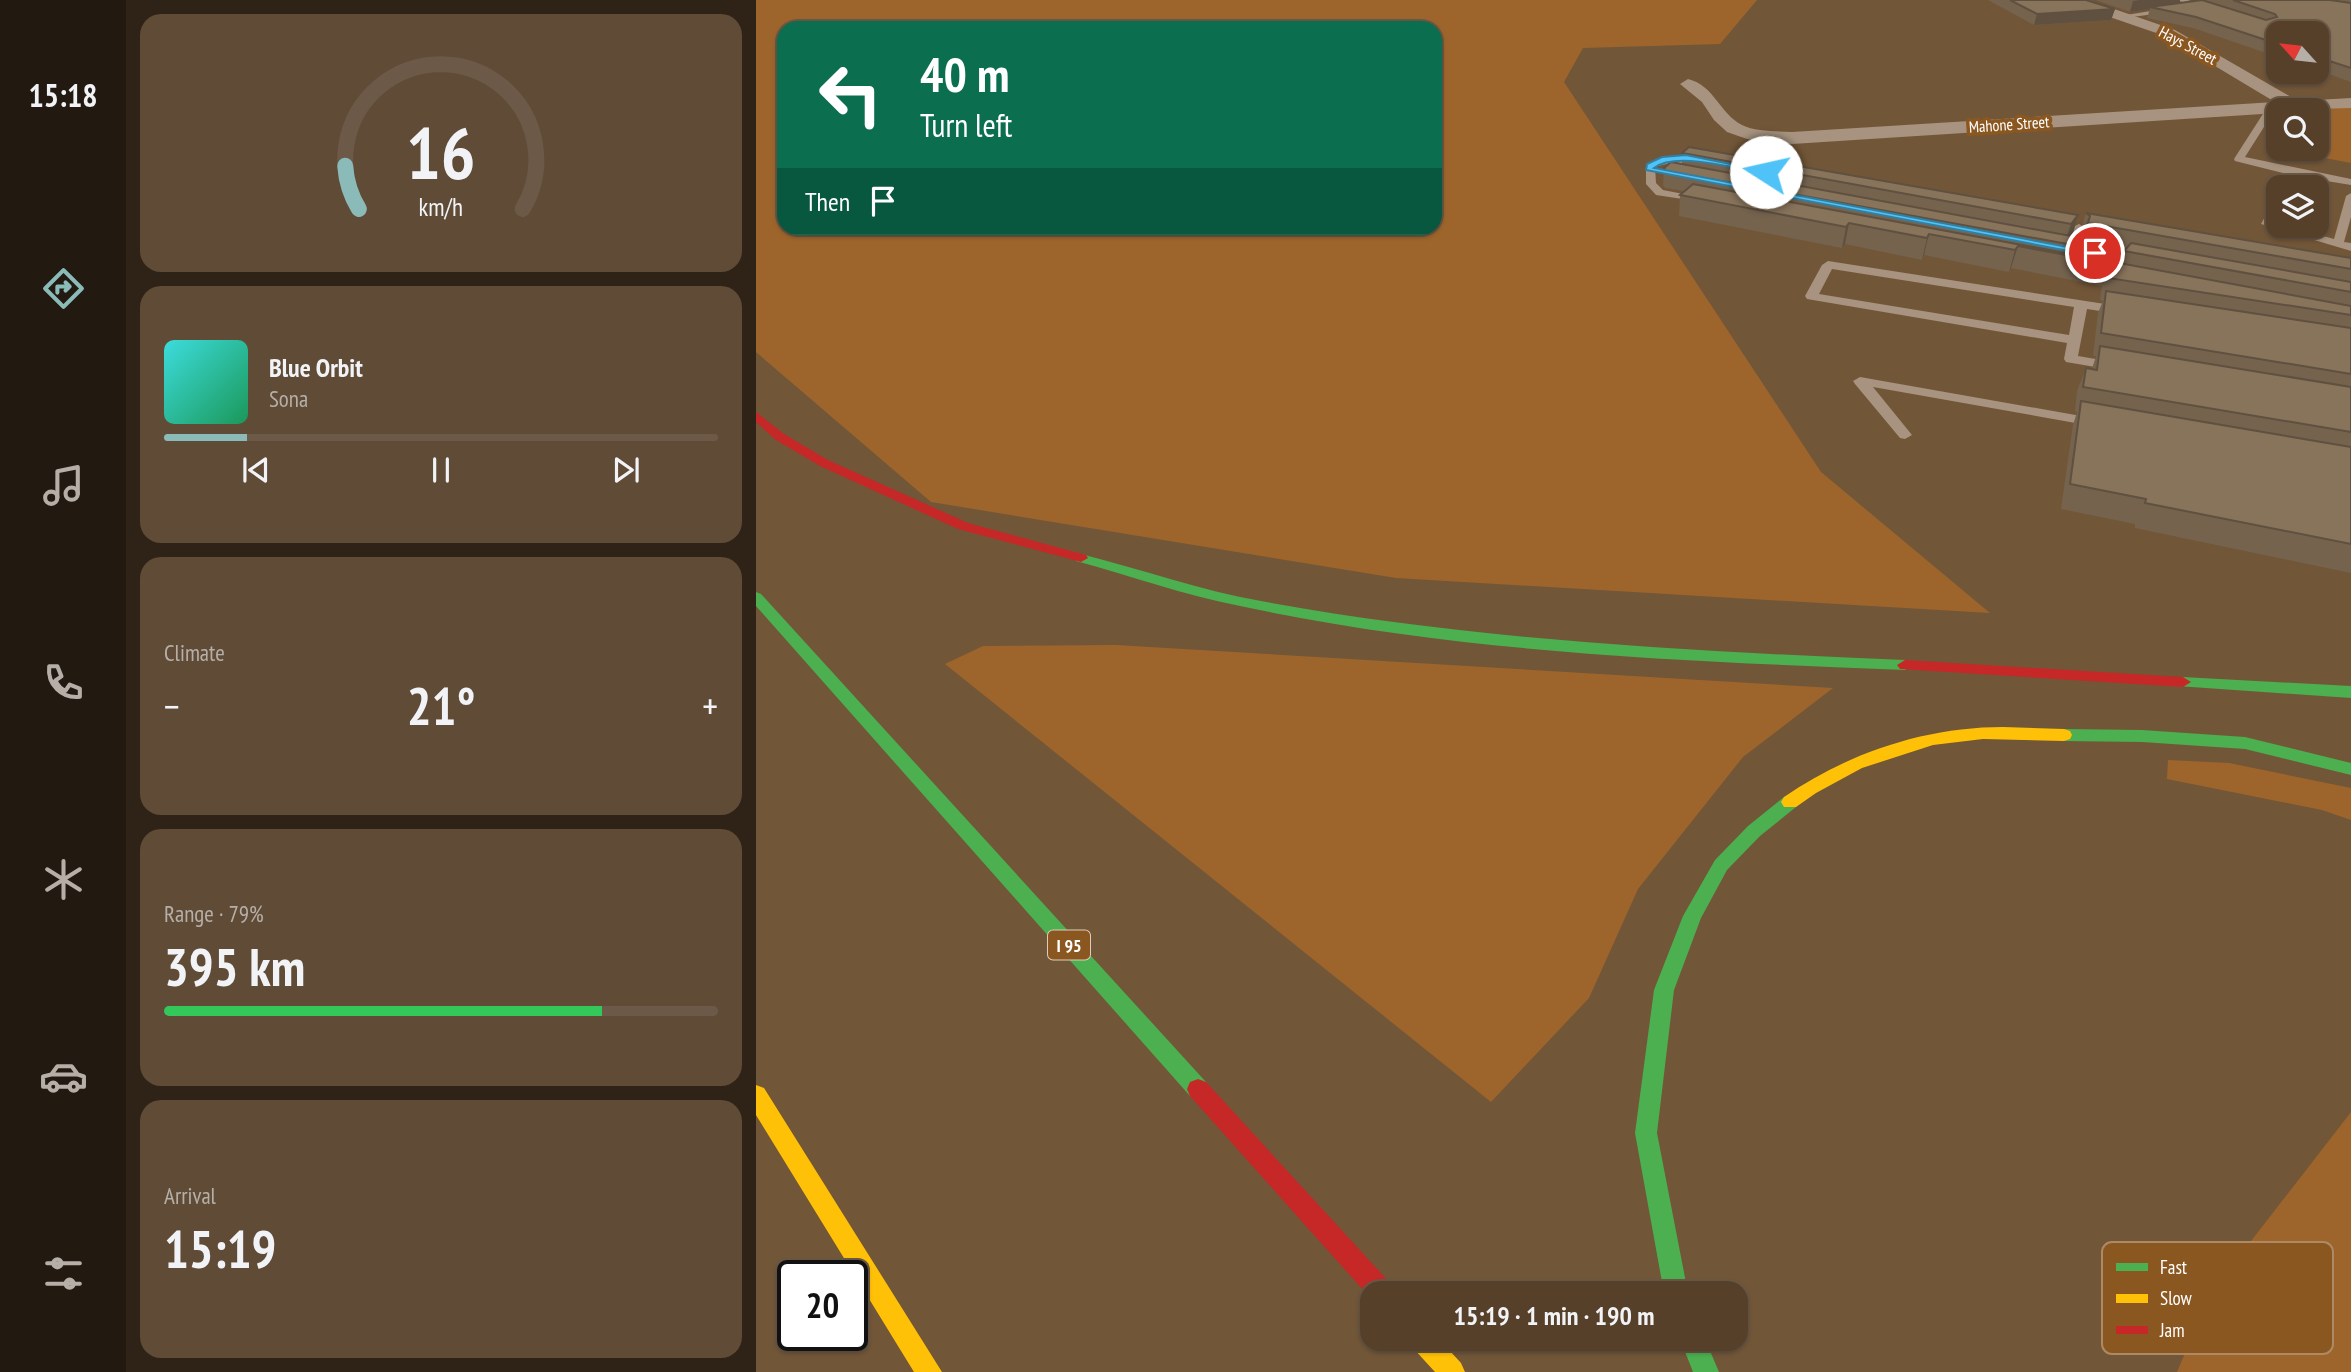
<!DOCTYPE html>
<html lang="en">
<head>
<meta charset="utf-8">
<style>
	:root { --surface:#56402a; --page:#5f4b36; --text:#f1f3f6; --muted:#b6afa8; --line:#6c5947; --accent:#8bbbb9 }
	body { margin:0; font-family:"PT Sans Narrow",sans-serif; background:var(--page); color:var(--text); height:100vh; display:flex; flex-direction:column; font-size:26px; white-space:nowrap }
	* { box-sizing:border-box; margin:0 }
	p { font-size:23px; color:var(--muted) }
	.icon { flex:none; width:38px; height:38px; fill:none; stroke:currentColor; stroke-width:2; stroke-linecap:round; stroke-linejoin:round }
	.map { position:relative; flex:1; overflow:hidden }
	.panel { display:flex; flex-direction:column; gap:14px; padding:14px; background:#2f2317; width:630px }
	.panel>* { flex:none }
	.banner { position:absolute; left:21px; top:21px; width:665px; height:214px; border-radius:21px; box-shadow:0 2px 5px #0004,0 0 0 2px var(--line); background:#0b6e4f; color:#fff; overflow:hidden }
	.needle { width:46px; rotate:297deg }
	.fabs { position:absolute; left:1510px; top:21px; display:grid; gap:14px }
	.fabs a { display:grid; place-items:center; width:63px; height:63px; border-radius:14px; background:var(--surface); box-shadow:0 2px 5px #0004,0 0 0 2px var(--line); font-size:35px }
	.speed { position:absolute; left:21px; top:1260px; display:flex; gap:14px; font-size:35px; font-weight:700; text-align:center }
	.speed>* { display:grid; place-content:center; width:91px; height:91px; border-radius:50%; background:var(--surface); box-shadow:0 2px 5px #0004,0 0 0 2px var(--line); line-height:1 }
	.speed .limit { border:4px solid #111; border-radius:10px; background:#fff; color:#111 }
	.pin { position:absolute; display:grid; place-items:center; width:60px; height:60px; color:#fff; margin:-30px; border:4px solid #fff; border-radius:50%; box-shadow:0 2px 7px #0007 }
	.me { position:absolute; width:77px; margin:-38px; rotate:280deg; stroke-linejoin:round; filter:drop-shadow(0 0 5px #0008) }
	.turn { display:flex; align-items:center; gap:24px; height:147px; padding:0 28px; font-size:32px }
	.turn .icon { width:91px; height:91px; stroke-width:2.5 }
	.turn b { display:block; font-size:49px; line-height:60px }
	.then { display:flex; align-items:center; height:66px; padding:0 28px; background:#0003; gap:14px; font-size:26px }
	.big { font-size:52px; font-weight:700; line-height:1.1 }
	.panel .widget { flex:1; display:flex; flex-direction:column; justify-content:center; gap:10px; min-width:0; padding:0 24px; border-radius:21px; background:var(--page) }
	.panel .dial { align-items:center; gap:0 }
	.dial svg { height:182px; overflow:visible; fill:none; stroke:var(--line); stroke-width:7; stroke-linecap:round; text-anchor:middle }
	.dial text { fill:var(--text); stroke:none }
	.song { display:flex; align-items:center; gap:21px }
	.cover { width:84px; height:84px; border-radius:10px; background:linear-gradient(135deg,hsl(180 70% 55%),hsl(150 70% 35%)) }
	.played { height:7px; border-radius:4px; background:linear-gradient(90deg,var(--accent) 15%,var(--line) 15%) }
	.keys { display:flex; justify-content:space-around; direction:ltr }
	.heat { display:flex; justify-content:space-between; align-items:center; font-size:38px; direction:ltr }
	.charge { height:10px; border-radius:5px; background:linear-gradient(90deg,#34c759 79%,var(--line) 0) }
	.trip { position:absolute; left:604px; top:1281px; width:388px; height:70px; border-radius:21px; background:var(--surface); box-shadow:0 2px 5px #0004,0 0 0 2px var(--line); font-weight:700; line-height:70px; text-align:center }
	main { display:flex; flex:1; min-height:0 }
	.tabs { display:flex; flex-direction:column; width:126px; justify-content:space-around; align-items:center; background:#221a11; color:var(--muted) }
	.tabs .icon { width:49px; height:49px }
	.tabs .current { color:var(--accent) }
	.tabs b { font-size:32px; color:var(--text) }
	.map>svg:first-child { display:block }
	.green { fill:#9d652c; fill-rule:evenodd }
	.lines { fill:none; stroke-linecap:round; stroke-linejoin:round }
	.lane { fill:#a7937f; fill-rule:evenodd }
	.street { fill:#a7937f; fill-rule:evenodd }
	.fast { fill:#4caf50; fill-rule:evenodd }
	.slow { fill:#ffc107; fill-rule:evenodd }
	.jam { fill:#c62828; fill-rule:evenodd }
	.wall { fill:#75634e; fill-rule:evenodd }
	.shaded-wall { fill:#5f5040 }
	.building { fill:#88735b; stroke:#5f5040; stroke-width:2 }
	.route { fill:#4fc3f7; stroke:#337fa1; stroke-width:2 }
	.labels { text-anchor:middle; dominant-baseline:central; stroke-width:7; stroke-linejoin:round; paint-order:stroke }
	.far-street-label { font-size:16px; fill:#fff; stroke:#8b5720 }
	.shield { fill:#8b5720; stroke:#dccdbc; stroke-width:2 }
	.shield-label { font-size:18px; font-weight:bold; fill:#fff }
	.key { fill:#8b5720; stroke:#ae8963; stroke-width:2 }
	.key-label { font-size:19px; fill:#fff }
</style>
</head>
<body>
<main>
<nav class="tabs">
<b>15:18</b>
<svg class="icon current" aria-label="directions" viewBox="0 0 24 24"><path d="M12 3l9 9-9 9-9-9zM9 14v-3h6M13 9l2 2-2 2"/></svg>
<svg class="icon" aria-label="music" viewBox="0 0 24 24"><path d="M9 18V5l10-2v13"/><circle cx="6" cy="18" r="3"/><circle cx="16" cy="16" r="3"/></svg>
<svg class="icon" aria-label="phone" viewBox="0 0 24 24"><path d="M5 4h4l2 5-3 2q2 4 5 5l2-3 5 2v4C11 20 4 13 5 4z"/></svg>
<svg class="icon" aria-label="climate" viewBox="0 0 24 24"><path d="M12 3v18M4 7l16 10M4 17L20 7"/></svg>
<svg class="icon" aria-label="car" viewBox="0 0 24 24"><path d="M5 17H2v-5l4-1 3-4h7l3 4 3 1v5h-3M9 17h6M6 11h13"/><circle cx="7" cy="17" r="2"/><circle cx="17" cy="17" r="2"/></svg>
<svg class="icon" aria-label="filters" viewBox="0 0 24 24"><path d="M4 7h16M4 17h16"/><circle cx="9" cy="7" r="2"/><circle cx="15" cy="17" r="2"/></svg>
</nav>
<section class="panel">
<div class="widget dial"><svg viewBox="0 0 100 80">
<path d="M14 69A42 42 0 1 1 86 69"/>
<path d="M14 69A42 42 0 0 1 8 50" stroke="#8bbbb9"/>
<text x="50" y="56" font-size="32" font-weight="700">16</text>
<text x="50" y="72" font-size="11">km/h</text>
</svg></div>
<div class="widget">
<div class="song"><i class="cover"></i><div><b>Blue Orbit</b><p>Sona</p></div></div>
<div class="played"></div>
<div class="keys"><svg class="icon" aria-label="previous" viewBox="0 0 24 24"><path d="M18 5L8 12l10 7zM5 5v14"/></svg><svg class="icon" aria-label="pause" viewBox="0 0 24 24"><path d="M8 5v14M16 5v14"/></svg><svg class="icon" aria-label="next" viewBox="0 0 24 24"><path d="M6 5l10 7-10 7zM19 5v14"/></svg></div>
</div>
<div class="widget"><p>Climate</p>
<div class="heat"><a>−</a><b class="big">21°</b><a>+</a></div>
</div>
<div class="widget"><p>Range · 79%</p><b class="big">395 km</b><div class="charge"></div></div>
<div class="widget"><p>Arrival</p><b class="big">15:19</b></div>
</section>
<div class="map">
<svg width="1595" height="1372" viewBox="0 0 1595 1372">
	<rect width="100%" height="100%" fill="#725638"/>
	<path class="green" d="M0,0H1001L964,44L827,48L808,82L1065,472L1234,613L640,578L175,502L0,352ZM28,28H679V228H28Z
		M1595,107V163L1522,149L1509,141L1522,112V149H1561V110H1544Z
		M360,645L1077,688L987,757L882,889L833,998L735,1102L189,664L227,646Z
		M1412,760L1473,763L1595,788V820L1566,810L1411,779Z
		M1595,1112V1372H1421L1454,1294Z"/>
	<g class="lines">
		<path class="lane" d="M1421,0H1432L1459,10L1452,12Z
			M1419,7L1422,11L1368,18L1364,16Z
			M1512,106L1520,108L1489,157L1595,179V185L1540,176L1535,187H1525L1531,174L1479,161L1478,159Z
			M928,156L955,161C946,167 917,160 899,167L900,183L907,190L953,199V203L900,195L890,184V164L907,158Z
			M1595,193V217L1588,242L1595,243V251L1505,224L1517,202L1522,199V212L1517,222L1578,239L1590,196Z
			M1323,224L1329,227L1323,247L1368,258L1358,281L1348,278L1355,260L1310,249L1317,227Z
			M1072,261L1375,308V314L1370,315L1331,309L1322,356L1363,363L1370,367L1363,371L1310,362L1308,359L1311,343L1051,299L1049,296L1066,265ZM1076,269L1318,307L1313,335L1063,294Z
			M1104,377L1342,419L1349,423L1342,427L1117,387L1156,435L1149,439L1144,438L1099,384L1097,381Z"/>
		<path class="street" d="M1311,0H1332L1419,30L1542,101L1595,98V108L1522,110V113L1036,144L991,139L971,132L958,120L946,102L924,84L932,79C958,85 964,114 986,125C1000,132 1021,131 1036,132L1519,102L1409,36L1313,3Z"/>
		<path class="fast" d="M325,554C385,569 443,590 505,601C717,640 933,651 1149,660L1157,665L1149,670C927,661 702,653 484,606C428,595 375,576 320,561L318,558L320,555Z
			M0,592L5,594L450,1082L453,1089L450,1096L442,1099L434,1096L0,606Z
			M1427,677L1595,686V698L1421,686L1419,682L1421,678Z
			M1308,729L1386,730L1489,737L1595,763V775L1489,749L1386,742L1308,741L1302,739L1300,735L1302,731Z
			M1034,795L1040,797L1043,802L1040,807L1004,836L971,870L945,918L918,990L901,1133L932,1293H908L879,1133L898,990L927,916L959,860L992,826L1028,797Z
			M924,1339H949L963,1372H937Z"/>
		<path class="slow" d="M1247,727L1308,729L1314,731L1316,735L1314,739L1308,741L1227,739L1177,745L1106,768L1060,793L1040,807H1028L1025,802L1028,797C1092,753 1169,727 1247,727Z
			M0,1085L8,1088L186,1372H158L0,1115Z
			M654,1339H683L705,1363L709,1372H679L657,1348Z"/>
		<path class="jam" d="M0,412L28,434L72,460L212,523L330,555L332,558L325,562L202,529L64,466L20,440L0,422Z
			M1149,660L1427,677L1435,682L1427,687L1144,669L1141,665Z
			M442,1079L450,1082L635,1284L638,1293H616V1300L434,1096L431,1089L434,1082Z"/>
	</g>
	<path class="wall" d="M1232,0H1330L1359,9L1355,20L1278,25Z
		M1340,0H1424L1423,3L1441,0H1595V82L1561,70V33H1522V57L1437,28L1391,18L1394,9L1374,12Z
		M926,153L1322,215L1317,233L1314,236L1327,238V237L1323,234L1330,213L1595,258V573L1379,528V524L1305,509L1317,425L1321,412L1319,411L1321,391L1330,368L1336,369L1340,356H1337L1342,313L1347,301L1344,300L1346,286L1255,268L1253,272L1168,255L1166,260L1089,244L1086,248L923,216L924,195L929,191L909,188L907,185L908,168L926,164ZM1357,251L1368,253L1364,263L1358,262L1361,253Z"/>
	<path class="shaded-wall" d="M1384,0H1424L1423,4L1394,7V9L1374,12L1377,1Z
		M1359,9L1355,20L1278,25L1281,14Z
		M1322,215L1317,233L1309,242L1315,224Z
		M1093,223L1089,244L1086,248L1090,227Z
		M1173,234L1168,255L1166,260L1171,238Z
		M1262,246L1255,268L1253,272L1259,250Z"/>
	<path class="building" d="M1254,0H1330L1359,9L1281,14Z
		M1446,0L1510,20L1521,17L1519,14L1477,0H1574L1595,3V68L1561,57V33H1522V44L1440,17L1394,7Z
		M933,147L1322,215L1315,224L926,153Z
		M915,162L1358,244L1356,249L1361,253L910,171L908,168Z
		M937,184L1595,306V315L1352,278L1353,263L1262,246L1259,250L1173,234L1171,238L1093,223L1090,227L924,195Z
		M1330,213L1595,258V269L1332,223L1334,216Z
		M1375,243L1595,282V292L1368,251Z
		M1350,291L1595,328V374L1345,333Z
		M1344,346L1595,387V432L1327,387L1330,368L1341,370Z
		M1325,401L1595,447V544L1389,503L1390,499L1314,484Z"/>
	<path class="route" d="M930,155L1014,172L1010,174C982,169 920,151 898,168L1343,253L1339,256L890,170L891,164L906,157Z"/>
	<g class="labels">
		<g class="far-street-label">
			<text transform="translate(1432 45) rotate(28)">Hays Street</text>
			<text transform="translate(1253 124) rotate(-4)">Mahone Street</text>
		</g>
		<rect class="shield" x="292" y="930.5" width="42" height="29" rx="5"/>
		<g class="shield-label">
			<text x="313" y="945">I 95</text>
		</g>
	</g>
	<rect x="1346" y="1242" width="231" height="112" rx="10" class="key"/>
	<rect x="1360" y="1263" width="32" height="8" fill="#4caf50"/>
	<rect x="1360" y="1294" width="32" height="9" fill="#ffc107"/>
	<rect x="1360" y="1326" width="32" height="8" fill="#c62828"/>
	<g class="key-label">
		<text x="1404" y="1274">Fast</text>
		<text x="1404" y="1305">Slow</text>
		<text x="1404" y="1337">Jam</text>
	</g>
</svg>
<div class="fabs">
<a><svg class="needle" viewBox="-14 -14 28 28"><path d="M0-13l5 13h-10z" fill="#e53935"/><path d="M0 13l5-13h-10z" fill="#b6afa8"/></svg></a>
<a><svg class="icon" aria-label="search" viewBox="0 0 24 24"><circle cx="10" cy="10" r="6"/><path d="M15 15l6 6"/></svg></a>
<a><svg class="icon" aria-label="layers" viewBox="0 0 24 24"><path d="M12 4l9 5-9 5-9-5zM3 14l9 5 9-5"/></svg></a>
</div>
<div class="speed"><div class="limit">20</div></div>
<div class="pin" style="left:1339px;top:253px;background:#d93025"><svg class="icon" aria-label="arrive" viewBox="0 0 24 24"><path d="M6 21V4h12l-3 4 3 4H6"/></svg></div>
<svg class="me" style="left:1010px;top:172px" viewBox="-20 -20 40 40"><circle r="19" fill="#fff"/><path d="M0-13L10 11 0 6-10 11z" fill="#4fc3f7"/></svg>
<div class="trip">15:19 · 1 min · 190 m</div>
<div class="banner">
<div class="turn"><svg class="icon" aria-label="left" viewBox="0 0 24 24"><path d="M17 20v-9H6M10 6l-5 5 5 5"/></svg><div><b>40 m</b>Turn left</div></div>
<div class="then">Then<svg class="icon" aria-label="arrive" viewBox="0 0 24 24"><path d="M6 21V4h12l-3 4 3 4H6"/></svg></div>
</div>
</div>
</main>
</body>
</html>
